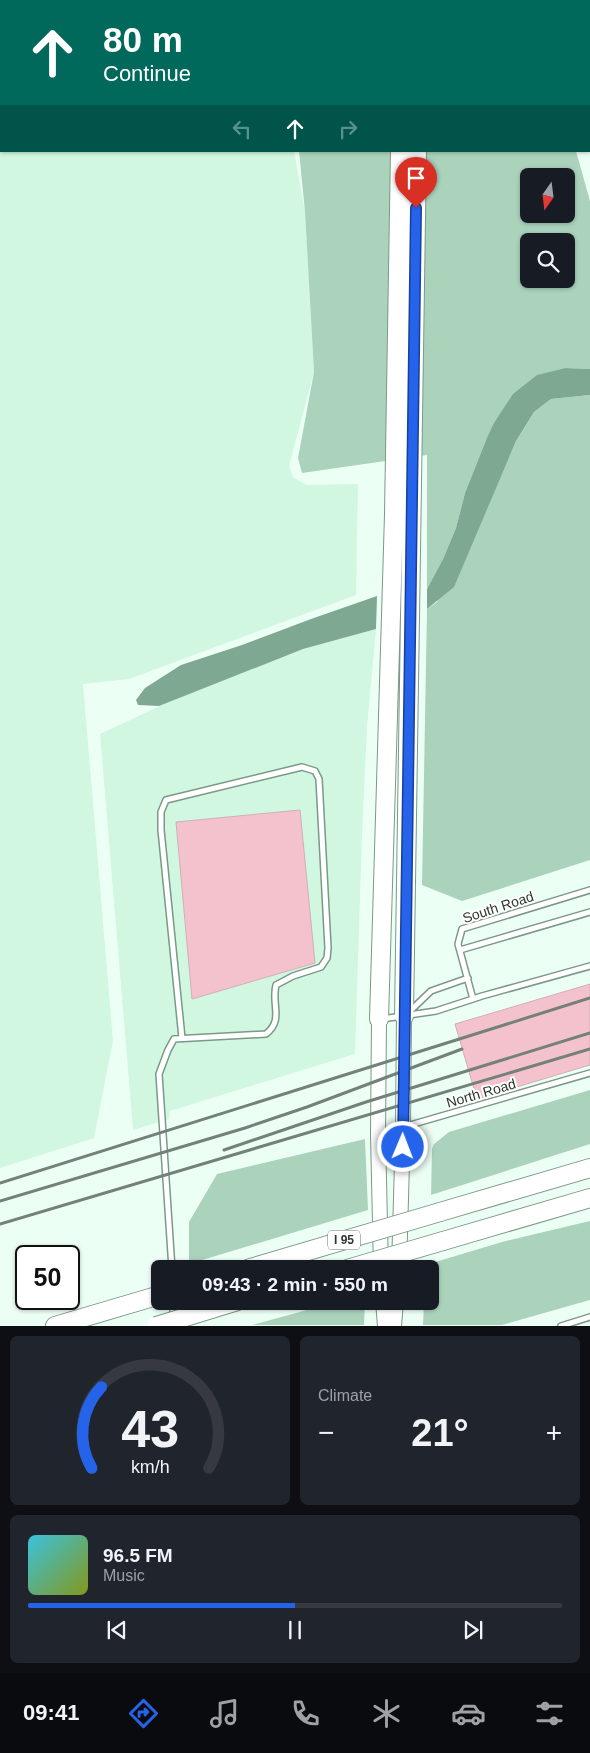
<!DOCTYPE html>
<html lang="en">
<head>
<meta charset="utf-8">
<style>
	:root { --surface:#171b24; --page:#20242c; --text:#f1f3f6; --muted:#9ea1a6; --line:#363941; --accent:#2563eb }
	body { margin:0; font-family:Arial,sans-serif; background:var(--page); color:var(--text); height:100vh; display:flex; flex-direction:column; font-size:19px; white-space:nowrap }
	* { box-sizing:border-box; margin:0 }
	p { font-size:16px; color:var(--muted) }
	.icon { flex:none; width:28px; height:28px; fill:none; stroke:currentColor; stroke-width:2; stroke-linecap:round; stroke-linejoin:round }
	.map { position:relative; height:1326px; overflow:hidden }
	.drawer { display:flex; flex-direction:column; gap:10px; padding:10px; background:#0d0f14; flex:1 }
	.drawer>* { flex:none }
	.hud { position:absolute; left:0px; top:0px; width:590px; height:152px; box-shadow:0 1px 4px #0004; background:#00695c; color:#fff; overflow:hidden }
	.needle { width:32px; rotate:194deg }
	.controls { position:absolute; left:520px; top:168px; display:grid; gap:10px }
	.controls a { display:grid; place-items:center; width:55px; height:55px; border-radius:8px; background:var(--surface); box-shadow:0 1px 4px #0004; font-size:25px }
	.speed { position:absolute; left:15px; top:1245px; display:flex; gap:10px; font-size:25px; font-weight:700; text-align:center }
	.speed>* { display:grid; place-content:center; width:65px; height:65px; border-radius:50%; background:var(--surface); box-shadow:0 1px 4px #0004; line-height:1 }
	.speed .limit { border:2px solid #111; border-radius:8px; background:#fff; color:#111 }
	.pin { position:absolute; display:grid; place-items:center; width:42px; height:42px; color:#fff; margin:-51px -21px; border-radius:50% 50% 50% 0; rotate:-45deg; box-shadow:0 0 5px #0007 }
	.pin .icon { rotate:45deg }
	.me { position:absolute; width:55px; margin:-28px; rotate:1deg; stroke-linejoin:round; filter:drop-shadow(0 0 4px #0008) }
	.turn { display:flex; align-items:center; gap:18px; height:105px; padding:0 20px; font-size:22px }
	.turn .icon { width:65px; height:65px; stroke-width:2.5 }
	.turn b { display:block; font-size:35px; line-height:42px }
	.lanes { display:flex; align-items:center; height:48px; padding:0 20px; background:#0003; justify-content:center; gap:25px; direction:ltr }
	.lanes .off { opacity:.35 }
	.big { font-size:38px; font-weight:600; line-height:1.1 }
	.drawer .card { flex:1; display:flex; flex-direction:column; justify-content:center; gap:8px; min-width:0; padding:0 18px; border-radius:8px; background:var(--page) }
	.drawer .dial { align-items:center; gap:0 }
	.dial svg { height:130px; overflow:visible; fill:none; stroke:var(--line); stroke-width:7; stroke-linecap:round; text-anchor:middle }
	.dial text { fill:var(--text); stroke:none }
	.song { display:flex; align-items:center; gap:15px }
	.cover { width:60px; height:60px; border-radius:8px; background:linear-gradient(135deg,hsl(190 70% 55%),hsl(70 70% 35%)) }
	.played { height:5px; border-radius:2px; background:linear-gradient(90deg,var(--accent) 50%,var(--line) 50%) }
	.keys { display:flex; justify-content:space-around; direction:ltr }
	.heat { display:flex; justify-content:space-between; align-items:center; font-size:28px; direction:ltr }
	.drawer .tiles { flex:1; display:grid; gap:10px; grid-template-columns:1fr 1fr }
	.card:last-child { grid-column:span 2 }
	.trip { position:absolute; left:151px; top:1260px; width:288px; height:50px; border-radius:8px; background:var(--surface); box-shadow:0 1px 4px #0004; font-weight:600; line-height:50px; text-align:center }
	.tabs { display:flex; height:80px; justify-content:space-around; align-items:center; background:#090b0e; color:var(--muted) }
	.tabs .icon { width:35px; height:35px }
	.tabs .active { color:var(--accent) }
	.tabs b { font-size:22px; color:var(--text) }
	.map>svg:first-child { display:block }
	.built { fill:#d1f7e1 }
	.green { fill:#abd3bc; fill-rule:evenodd }
	.water { fill:#7ea891 }
	.building { fill:#f4c2cc; stroke:#d1afb6 }
	.lines { fill:none; stroke-linecap:round; stroke-linejoin:round }
	.lane-casing { stroke:#7c9888; stroke-width:8 }
	.secondary-casing { stroke:#7c9888; stroke-width:16 }
	.highway-casing { stroke:#7c9888; stroke-width:20 }
	.lane { stroke:#fff; stroke-width:5 }
	.secondary { stroke:#fff; stroke-width:14 }
	.highway { stroke:#fff; stroke-width:18 }
	.rail { stroke:#738179; stroke-width:3 }
	.highway-bridge-casing { stroke:#7c9888; stroke-width:20; stroke-linecap:butt }
	.highway-bridge { stroke:#fff; stroke-width:18 }
	.route-casing { stroke:#184099; stroke-width:12 }
	.route { stroke:#2563eb; stroke-width:9 }
	.labels { text-anchor:middle; dominant-baseline:central; stroke-width:4; stroke-linejoin:round; paint-order:stroke }
	.shield { fill:#fff; stroke:#6a726d; stroke-width:1 }
	.shield-label { font-size:12px; font-weight:bold; fill:#2a362f }
	.street-label { font-size:14px; fill:#2a362f; stroke:#fff }
</style>
</head>
<body>
<div class="map">
<svg width="590" height="1326" viewBox="0 0 590 1326">
	<rect width="100%" height="100%" fill="#ecfff4"/>
	<path class="built" d="M0,0H310L1,1V151H294L305,212L314,372L289,466L293,477L306,485L358,484L356,595L129,679L83,684L113,1041L94,1138L0,1168Z
		M376,629L367,727L362,835L355,1054L170,1111L169,1119L133,1130L100,734L190,692L303,649Z"/>
	<path class="green" d="M336,0H538V1H336Z
		M299,151H576L590,201V369L566,368L486,440L465,493L456,528L443,559L427,589V455L302,473L298,458L314,372L305,212ZM529,176H566V214H529ZM529,241H566V279H529Z
		M590,395V860L462,901L422,885L427,609L437,602L501,475L516,441L534,412L551,399Z
		M590,1090V1144L431,1195L432,1149L434,1144L449,1132Z
		M365,1139L368,1210L189,1264V1222L217,1174Z
		M590,1221V1300L502,1325H423L424,1301H430V1280L432,1263L502,1242Z
		M340,1301H365L364,1325H252Z"/>
	<path class="water" d="M566,368L590,369V395L551,399L534,412L516,441L454,587L427,609V589L443,559L456,528L465,493L486,440L494,423L513,394L537,375Z
		M377,596L376,629L303,649L159,706L138,705L136,700L145,688L181,665L242,645L311,619Z"/>
	<path class="building" d="M300,810L315,963L192,999L176,822Z
		M590,984V1065L477,1099L455,1024Z"/>
	<g class="lines">
		<defs>
			<path id="lane" d="M460,950L590,912
				M473,999L458,944L462,929L590,890
				M408,1013L431,991L468,978
				M382,1019L436,1011L482,996L590,966
				M379,1134L590,1073
				M172,1269L159,1074L168,1050L174,1039L266,1034C284,1020 271,1004 276,985L293,976L321,967L327,958L328,948L319,779L315,771L302,767L166,800L161,812V830L182,1038
				M173,1301V1318
				M561,1326L590,1317"/>
			<path id="secondary" d="M379,1019L378,1134L381,1269
				M399,1269L403,1127L404,1016
				M383,1301L385,1326
				M394,1326L396,1301"/>
			<path id="highway" d="M402,1V0
				M419,1V0
				M404,1016L417,151
				M379,1019L394,514L400,151
				M440,1212L590,1168
				M443,1241L590,1198
				M55,1326L160,1295"/>
		</defs>
		<use href="#lane" class="lane-casing"/>
		<use href="#secondary" class="secondary-casing"/>
		<use href="#highway" class="highway-casing"/>
		<use href="#lane" class="lane"/>
		<use href="#secondary" class="secondary"/>
		<use href="#highway" class="highway"/>
		<path class="rail" d="M552,0L553,1
			M563,0V1
			M578,0V1
			M589,37L590,41
			M589,75L590,79
			M589,101L590,105
			M589,135L590,139
			M224,1150L366,1102L590,1033
			M0,1183L590,998
			M0,1201L245,1128L307,1107L462,1049
			M0,1224L590,1049"/>
		<defs>
			<path id="highway-bridge" d="M247,1269L440,1212
				M347,1269L443,1241
				M156,1326L238,1301"/>
		</defs>
		<use href="#highway-bridge" class="highway-bridge-casing"/>
		<use href="#highway-bridge" class="highway-bridge"/>
	</g>
	<g class="lines">
		<defs>
			<path id="route" d="M403,1147L416,208"/>
		</defs>
		<use href="#route" class="route-casing"/>
		<use href="#route" class="route"/>
	</g>
	<g class="labels">
		<rect class="shield" x="328" y="1230.5" width="32" height="19" rx="4"/>
		<g class="shield-label">
			<text x="344" y="1240">I 95</text>
		</g>
		<g class="street-label">
			<text transform="translate(498 907) rotate(-18)">South Road</text>
			<text transform="translate(481 1093) rotate(-16)">North Road</text>
		</g>
	</g>
</svg>
<div class="controls">
<a><svg class="needle" viewBox="-14 -14 28 28"><path d="M0-13l5 13h-10z" fill="#e53935"/><path d="M0 13l5-13h-10z" fill="#9ea1a6"/></svg></a>
<a><svg class="icon" aria-label="search" viewBox="0 0 24 24"><circle cx="10" cy="10" r="6"/><path d="M15 15l6 6"/></svg></a>
</div>
<div class="speed"><div class="limit">50</div></div>
<div class="pin" style="left:416px;top:208px;background:#d93025"><svg class="icon" aria-label="arrive" viewBox="0 0 24 24"><path d="M6 21V4h12l-3 4 3 4H6"/></svg></div>
<svg class="me" style="left:403px;top:1147px" viewBox="-20 -20 40 40"><circle r="17" fill="#2563eb" stroke="#fff" stroke-width="3"/><path d="M0-11L8 9 0 5-8 9z" fill="#fff"/></svg>
<div class="trip">09:43 · 2 min · 550 m</div>
<div class="hud">
<div class="turn"><svg class="icon" aria-label="ahead" viewBox="0 0 24 24"><path d="M12 20V5M6 11l6-6 6 6"/></svg><div><b>80 m</b>Continue</div></div>
<div class="lanes"><svg class="icon off" aria-label="left" viewBox="0 0 24 24"><path d="M17 20v-9H6M10 6l-5 5 5 5"/></svg><svg class="icon" aria-label="ahead" viewBox="0 0 24 24"><path d="M12 20V5M6 11l6-6 6 6"/></svg><svg class="icon off" aria-label="right" viewBox="0 0 24 24"><path d="M7 20v-9h11M14 6l5 5-5 5"/></svg></div>
</div>
</div>
<section class="drawer">
<div class="tiles">
<div class="card dial"><svg viewBox="0 0 100 80">
<path d="M14 69A42 42 0 1 1 86 69"/>
<path d="M14 69A42 42 0 0 1 20 19" stroke="#2563eb"/>
<text x="50" y="56" font-size="32" font-weight="700">43</text>
<text x="50" y="72" font-size="11">km/h</text>
</svg></div>
<div class="card"><p>Climate</p>
<div class="heat"><a>−</a><b class="big">21°</b><a>+</a></div>
</div>
<div class="card">
<div class="song"><i class="cover"></i><div><b>96.5 FM</b><p>Music</p></div></div>
<div class="played"></div>
<div class="keys"><svg class="icon" aria-label="previous" viewBox="0 0 24 24"><path d="M18 5L8 12l10 7zM5 5v14"/></svg><svg class="icon" aria-label="pause" viewBox="0 0 24 24"><path d="M8 5v14M16 5v14"/></svg><svg class="icon" aria-label="next" viewBox="0 0 24 24"><path d="M6 5l10 7-10 7zM19 5v14"/></svg></div>
</div>
</div>
</section>
<nav class="tabs">
<b>09:41</b>
<svg class="icon active" aria-label="directions" viewBox="0 0 24 24"><path d="M12 3l9 9-9 9-9-9zM9 14v-3h6M13 9l2 2-2 2"/></svg>
<svg class="icon" aria-label="music" viewBox="0 0 24 24"><path d="M9 18V5l10-2v13"/><circle cx="6" cy="18" r="3"/><circle cx="16" cy="16" r="3"/></svg>
<svg class="icon" aria-label="phone" viewBox="0 0 24 24"><path d="M5 4h4l2 5-3 2q2 4 5 5l2-3 5 2v4C11 20 4 13 5 4z"/></svg>
<svg class="icon" aria-label="climate" viewBox="0 0 24 24"><path d="M12 3v18M4 7l16 10M4 17L20 7"/></svg>
<svg class="icon" aria-label="car" viewBox="0 0 24 24"><path d="M5 17H2v-5l4-1 3-4h7l3 4 3 1v5h-3M9 17h6M6 11h13"/><circle cx="7" cy="17" r="2"/><circle cx="17" cy="17" r="2"/></svg>
<svg class="icon" aria-label="filters" viewBox="0 0 24 24"><path d="M4 7h16M4 17h16"/><circle cx="9" cy="7" r="2"/><circle cx="15" cy="17" r="2"/></svg>
</nav>
</body>
</html>
